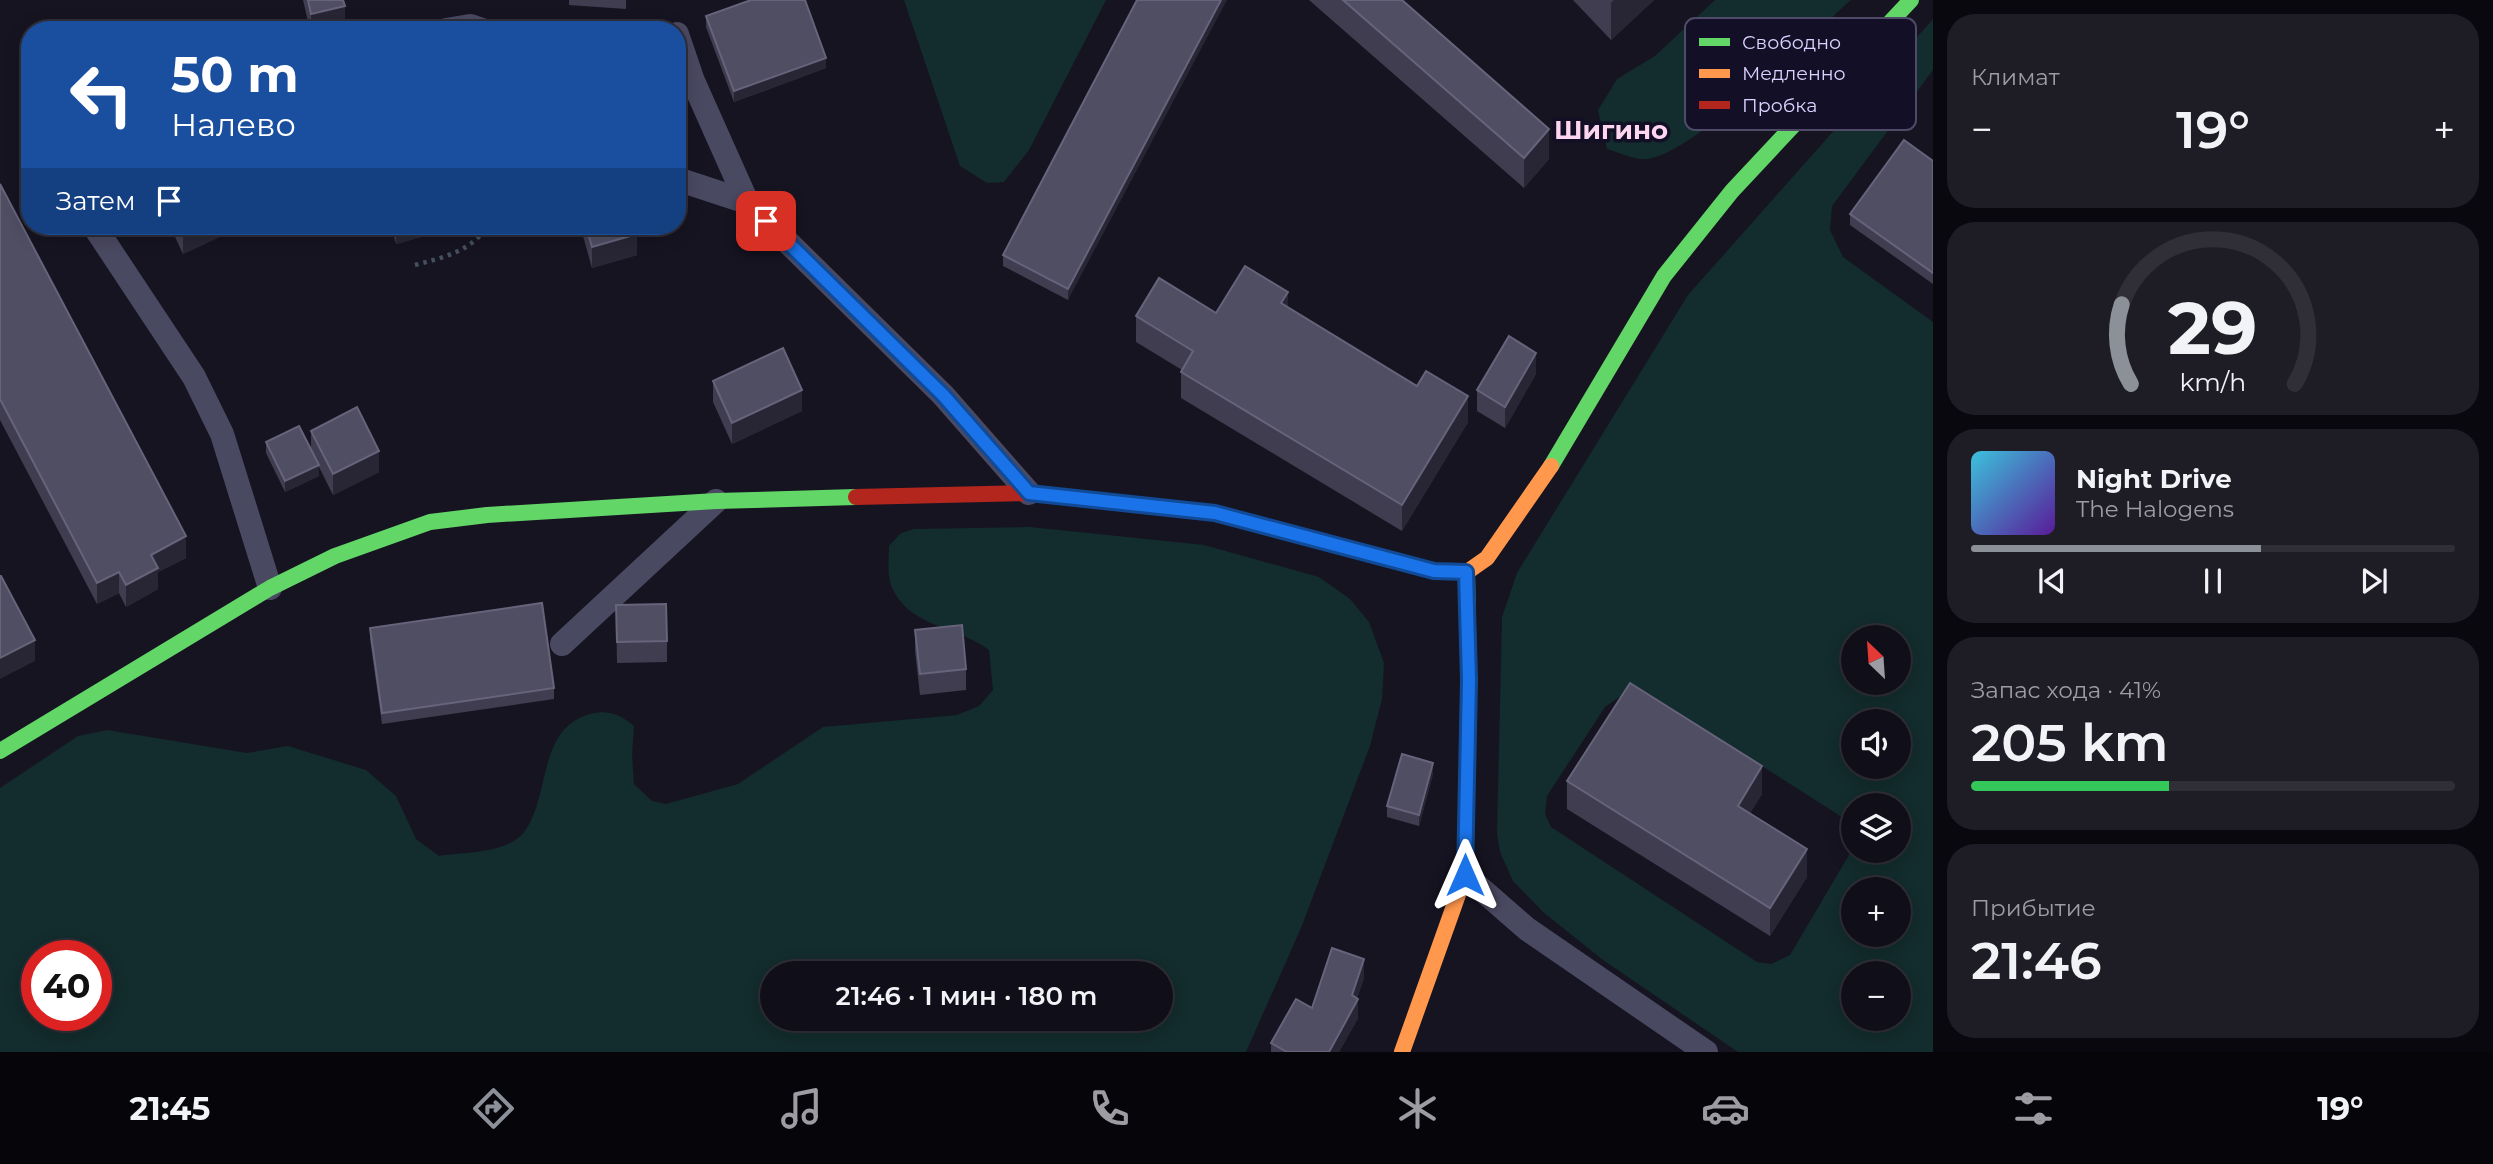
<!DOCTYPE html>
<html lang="ru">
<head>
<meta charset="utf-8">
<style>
	:root { --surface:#100f19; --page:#1e1d26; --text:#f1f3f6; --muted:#9c9ca2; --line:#302f38; --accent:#8c9099 }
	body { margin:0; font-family:Montserrat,sans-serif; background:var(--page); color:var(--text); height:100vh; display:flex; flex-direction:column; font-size:26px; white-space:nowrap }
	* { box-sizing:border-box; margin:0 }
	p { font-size:23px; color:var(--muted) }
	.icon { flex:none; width:38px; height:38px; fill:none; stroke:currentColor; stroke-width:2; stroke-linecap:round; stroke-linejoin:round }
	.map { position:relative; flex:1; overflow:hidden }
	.side { display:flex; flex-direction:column; gap:14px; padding:14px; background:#09080e; width:560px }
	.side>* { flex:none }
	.guide { position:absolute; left:21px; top:21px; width:665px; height:214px; border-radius:28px; box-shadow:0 4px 18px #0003,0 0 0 2px var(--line); background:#1a4fa0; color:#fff; overflow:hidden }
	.needle { width:46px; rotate:335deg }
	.fabs { position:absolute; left:1841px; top:625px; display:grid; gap:14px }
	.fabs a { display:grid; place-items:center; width:70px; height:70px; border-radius:50%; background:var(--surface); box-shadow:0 4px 18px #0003,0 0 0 2px var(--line); font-size:35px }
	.speed { position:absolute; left:21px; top:940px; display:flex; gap:14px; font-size:35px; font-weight:700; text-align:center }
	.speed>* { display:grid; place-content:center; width:91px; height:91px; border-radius:50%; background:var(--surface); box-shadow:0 4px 18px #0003,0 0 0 2px var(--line); line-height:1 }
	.speed .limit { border:10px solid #d22; background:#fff; color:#111 }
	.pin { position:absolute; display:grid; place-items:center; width:60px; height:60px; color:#fff; margin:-30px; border-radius:14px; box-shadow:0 4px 10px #0006 }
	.me { position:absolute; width:77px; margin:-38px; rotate:0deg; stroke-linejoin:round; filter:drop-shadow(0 0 5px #0008) }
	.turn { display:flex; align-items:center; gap:24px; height:147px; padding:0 35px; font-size:32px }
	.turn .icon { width:91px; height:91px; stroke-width:2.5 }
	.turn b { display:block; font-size:49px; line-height:60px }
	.then { display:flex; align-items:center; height:66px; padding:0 35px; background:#0003; gap:14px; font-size:26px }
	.big { font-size:52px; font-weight:600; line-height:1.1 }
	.side .card { flex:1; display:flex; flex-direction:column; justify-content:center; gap:10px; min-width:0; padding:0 24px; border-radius:28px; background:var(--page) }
	.side .dial { align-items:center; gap:0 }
	.dial svg { height:182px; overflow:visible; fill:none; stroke:var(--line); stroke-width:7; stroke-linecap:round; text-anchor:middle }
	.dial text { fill:var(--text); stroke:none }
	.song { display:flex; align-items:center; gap:21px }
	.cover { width:84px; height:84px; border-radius:10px; background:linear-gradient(135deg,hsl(190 70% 55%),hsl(270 70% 35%)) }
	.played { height:7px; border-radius:4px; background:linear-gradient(90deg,var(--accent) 60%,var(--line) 60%) }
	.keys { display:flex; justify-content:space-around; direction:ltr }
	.heat { display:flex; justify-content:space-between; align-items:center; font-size:38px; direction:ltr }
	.charge { height:10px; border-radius:5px; background:linear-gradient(90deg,#34c759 41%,var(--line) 0) }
	.trip { position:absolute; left:760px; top:961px; width:413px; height:70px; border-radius:35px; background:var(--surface); box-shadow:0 4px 18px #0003,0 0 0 2px var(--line); font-weight:600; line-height:70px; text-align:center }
	.tabs { display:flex; height:112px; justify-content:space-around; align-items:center; background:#06060a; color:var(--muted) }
	.tabs .icon { width:49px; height:49px }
	.tabs .selected { color:var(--accent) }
	.tabs b { font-size:32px; color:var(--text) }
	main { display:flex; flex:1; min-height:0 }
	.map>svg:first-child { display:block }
	.green { fill:#132c2d; fill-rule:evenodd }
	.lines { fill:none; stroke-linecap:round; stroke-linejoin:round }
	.path { stroke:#44505f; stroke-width:4.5; stroke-dasharray:3.5 5; stroke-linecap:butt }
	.lane { stroke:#4a4962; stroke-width:24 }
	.fast { stroke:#63d668; stroke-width:16 }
	.slow { stroke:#ff974d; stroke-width:16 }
	.jam { stroke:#b3261e; stroke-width:16 }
	.wall { fill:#403d50 }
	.shaded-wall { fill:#282635 }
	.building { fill:#504e63; stroke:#66637b; stroke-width:2 }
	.route-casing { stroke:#114b97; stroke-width:18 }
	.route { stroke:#1a73e8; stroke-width:12 }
	.labels { text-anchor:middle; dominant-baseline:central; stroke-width:7; stroke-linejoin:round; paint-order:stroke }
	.district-label { font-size:26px; font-weight:bold; fill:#ffd6f0; stroke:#130f26 }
	.key { fill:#130f26; stroke:#4e4a67; stroke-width:2 }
	.key-label { font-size:19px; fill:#d9d4ff }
</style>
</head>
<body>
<main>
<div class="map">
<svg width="1933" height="1052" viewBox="0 0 1933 1052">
	<rect width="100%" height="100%" fill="#161421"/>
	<path class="green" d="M904,0H1106L1029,150L1004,182L987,183L960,166Z
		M1715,0H1851C1809,37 1698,151 1648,159C1637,161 1618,152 1607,149L1598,110L1617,79L1655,56Z
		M1933,19V70L1832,206L1830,230L1843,257L1933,322V1052H1738L1603,960L1543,912L1513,881L1500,852L1497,833L1502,617L1517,573L1688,295ZM1853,637H1899V682H1853ZM1641,694L1655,698L1845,819L1852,837L1849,855L1790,955L1771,964L1757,962L1551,827L1545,814L1547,796L1605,707L1618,698ZM1853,721H1899V766H1853ZM1853,805H1899V850H1853ZM1853,889H1899V934H1853ZM1853,973H1899V1018H1853Z
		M1030,527L1204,545L1319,577L1350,599L1369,622L1384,663L1382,699L1370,746L1301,928L1246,1052H0V788L78,736L107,730L247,753L288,746L366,770L396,796L416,839L439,856C465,852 508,854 525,831C551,794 537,729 590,714C608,709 621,715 634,726L632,755L634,784L652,801L666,804L738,784L823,727L957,715L979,706L993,690L989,650C956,625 908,628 891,585C887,574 889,558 889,546L901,533L914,529ZM37,956H96V1015H37ZM772,973H1160V1018H772Z"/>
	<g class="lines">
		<path class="path" d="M415,265C444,257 470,252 488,226"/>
		<path class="lane" d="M446,30L470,26L482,30
			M677,34L693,81L747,202L943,395L1029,493
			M677,179L747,202
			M94,226L194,377L222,434L270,588
			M562,644L716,501
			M1465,875L1527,929L1706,1052"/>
		<path class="fast" d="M1551,466L1664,276L1732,191L1911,0
			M1467,572L1469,683
			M0,751L270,588L335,556L430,522L487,515L716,501L856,497"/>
		<path class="slow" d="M1176,509L1215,513L1434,571L1467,572L1487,558L1551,466
			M1402,1052L1465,875L1469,683"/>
		<path class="jam" d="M856,497L1029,493L1176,509"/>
	</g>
	<path class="wall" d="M303,0H343L345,27L332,30H310Z
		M569,0H626V9L569,5Z
		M1137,0L1068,300L1003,266V255Z
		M1309,0H1402L1549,159L1524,188Z
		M1573,0H1654L1611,40Z
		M706,16L826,68L734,102L706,27Z
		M1933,161V284L1850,225V214Z
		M0,184L186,558L158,572V589L126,607L119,593L97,604L0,420Z
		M170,226H243L183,254Z
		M391,226H460L396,244Z
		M583,226H634L637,255L592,268L583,236Z
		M1288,308L1468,422L1402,531L1181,398V372L1182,370L1136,342V316L1216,313Z
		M1536,374L1505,428L1477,411V390Z
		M713,381L802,411L732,444L713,402Z
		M311,431L379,472L333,495L319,467V476L285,492L266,453V442L311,449Z
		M616,605L667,641V662L617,663Z
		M370,628L554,688V699L382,724L370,639Z
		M915,630L966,669V690L920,695L915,651Z
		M1433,774L1419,826L1387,817V806Z
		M1567,781L1762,794L1750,813L1807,877L1770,936L1567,809Z
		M1364,978L1357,998L1358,1018L1339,1052H1271V1043L1312,1008Z"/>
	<path class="shaded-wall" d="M1221,0H1227L1068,300V289Z
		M1614,0H1654L1611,40V3Z
		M345,6V27L332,30H311V14Z
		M826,58V68L734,102V91Z
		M1549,129V159L1524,188V158Z
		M183,226H243L183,254Z
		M422,226H460L396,244V233Z
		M637,234V255L592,268V247Z
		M1288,292V317L1281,303Z
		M1536,353V374L1505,428V407Z
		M802,390V411L732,444V423Z
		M1468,396V422L1402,531V505Z
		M379,451V472L333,495V474Z
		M319,465V476L285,492V481Z
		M186,536V558L158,572V589L126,607V585L151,555Z
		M119,572V593L97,604V583Z
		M35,640V661L0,679V658Z
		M1433,763V774L1419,826V815Z
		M1762,766V794L1738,833V806Z
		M1807,849V877L1770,936V908Z
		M1364,959V978L1355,1004L1358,999V1018L1339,1052H1329L1352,995Z"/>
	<path class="building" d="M308,0H343L345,6L311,14Z
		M751,0H805L826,58L734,91L706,16Z
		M1137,0H1221L1068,289L1003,255Z
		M1343,0H1402L1549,129L1524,158Z
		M1904,140L1933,161V273L1850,214Z
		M0,184L186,536L151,555L158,568L126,585L119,572L97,583L0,399Z
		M394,226H422L396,233Z
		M586,226H634L637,234L592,247Z
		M1245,266L1288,292L1281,303L1417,386L1426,371L1468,396L1402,505L1181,372L1193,351L1136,316L1159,278L1216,313Z
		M1509,336L1536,353L1505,407L1477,390Z
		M783,348L802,390L732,423L713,381Z
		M357,407L379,451L333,474L311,431Z
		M299,426L319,465L285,481L266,442Z
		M0,576H1L35,640L0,658Z
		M542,603L554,688L382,713L370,628Z
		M666,604L667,641L617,642L616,605Z
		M962,625L966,669L920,674L915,630Z
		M1630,683L1762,766L1738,806L1807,849L1770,908L1567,781Z
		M1402,754L1433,763L1419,815L1387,806Z
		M1332,948L1364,959L1352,995L1358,999L1329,1052H1287L1271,1043L1296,999L1312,1008Z"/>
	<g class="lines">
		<defs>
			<path id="route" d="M766,221L943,395L1029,493L1215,513L1434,571L1466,572L1469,680L1465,875"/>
		</defs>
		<use href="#route" class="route-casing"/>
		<use href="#route" class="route"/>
	</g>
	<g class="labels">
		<g class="district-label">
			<text x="1611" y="130">Шигино</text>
		</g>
	</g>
	<rect x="1685" y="18" width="231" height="112" rx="10" class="key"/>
	<rect x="1699" y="38" width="31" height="8" fill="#63d668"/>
	<rect x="1699" y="69" width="31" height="9" fill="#ff974d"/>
	<rect x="1699" y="101" width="31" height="8" fill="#b3261e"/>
	<g class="key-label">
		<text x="1742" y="49">Свободно</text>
		<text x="1742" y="80">Медленно</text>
		<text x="1742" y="112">Пробка</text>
	</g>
</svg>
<div class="fabs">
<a><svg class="needle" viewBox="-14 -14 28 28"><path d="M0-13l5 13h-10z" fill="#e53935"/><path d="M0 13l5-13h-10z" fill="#9c9ca2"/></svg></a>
<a><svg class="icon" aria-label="sound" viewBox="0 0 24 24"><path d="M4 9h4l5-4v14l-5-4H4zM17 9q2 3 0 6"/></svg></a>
<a><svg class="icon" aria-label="layers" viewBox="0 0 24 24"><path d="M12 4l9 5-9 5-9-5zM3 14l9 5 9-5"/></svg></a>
<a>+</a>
<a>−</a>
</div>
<div class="speed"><div class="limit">40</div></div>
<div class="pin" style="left:766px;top:221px;background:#d93025"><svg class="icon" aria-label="arrive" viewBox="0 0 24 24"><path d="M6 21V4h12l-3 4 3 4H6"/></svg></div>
<svg class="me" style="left:1465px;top:875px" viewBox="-20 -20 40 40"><path d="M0-17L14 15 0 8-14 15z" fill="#1a73e8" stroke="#fff" stroke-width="4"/></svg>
<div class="trip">21:46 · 1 мин · 180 m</div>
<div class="guide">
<div class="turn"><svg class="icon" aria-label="left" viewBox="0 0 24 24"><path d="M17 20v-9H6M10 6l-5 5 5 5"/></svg><div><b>50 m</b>Налево</div></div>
<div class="then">Затем<svg class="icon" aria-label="arrive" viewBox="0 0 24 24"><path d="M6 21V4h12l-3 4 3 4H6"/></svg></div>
</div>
</div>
<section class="side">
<div class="card"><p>Климат</p>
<div class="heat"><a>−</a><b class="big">19°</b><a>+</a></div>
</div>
<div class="card dial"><svg viewBox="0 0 100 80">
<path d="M14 69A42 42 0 1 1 86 69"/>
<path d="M14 69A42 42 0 0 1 10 34" stroke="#8c9099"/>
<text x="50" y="56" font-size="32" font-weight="700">29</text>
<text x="50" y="72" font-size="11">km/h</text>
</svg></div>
<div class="card">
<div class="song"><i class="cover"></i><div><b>Night Drive</b><p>The Halogens</p></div></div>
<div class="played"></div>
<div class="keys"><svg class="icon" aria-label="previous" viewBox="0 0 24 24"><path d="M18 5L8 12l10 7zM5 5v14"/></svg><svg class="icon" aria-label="pause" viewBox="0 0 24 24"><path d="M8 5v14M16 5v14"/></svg><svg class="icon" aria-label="next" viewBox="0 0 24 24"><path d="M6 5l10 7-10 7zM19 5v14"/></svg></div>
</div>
<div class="card"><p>Запас хода · 41%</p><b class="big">205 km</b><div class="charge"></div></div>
<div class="card"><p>Прибытие</p><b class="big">21:46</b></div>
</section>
</main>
<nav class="tabs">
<b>21:45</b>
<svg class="icon selected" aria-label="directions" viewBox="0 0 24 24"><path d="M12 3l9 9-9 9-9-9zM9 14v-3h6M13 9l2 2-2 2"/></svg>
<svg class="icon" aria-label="music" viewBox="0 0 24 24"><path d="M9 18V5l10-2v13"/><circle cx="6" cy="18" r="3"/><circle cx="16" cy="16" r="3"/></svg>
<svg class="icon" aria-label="phone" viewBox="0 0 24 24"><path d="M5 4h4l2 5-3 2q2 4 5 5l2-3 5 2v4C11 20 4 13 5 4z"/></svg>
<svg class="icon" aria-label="climate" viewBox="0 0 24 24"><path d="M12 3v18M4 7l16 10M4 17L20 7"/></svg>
<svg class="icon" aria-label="car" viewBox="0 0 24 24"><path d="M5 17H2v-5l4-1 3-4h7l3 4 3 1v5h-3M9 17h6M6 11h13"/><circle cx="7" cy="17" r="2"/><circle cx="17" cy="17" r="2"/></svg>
<svg class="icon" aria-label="filters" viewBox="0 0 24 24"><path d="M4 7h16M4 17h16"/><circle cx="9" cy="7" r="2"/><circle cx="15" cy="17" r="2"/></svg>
<b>19°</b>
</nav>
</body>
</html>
